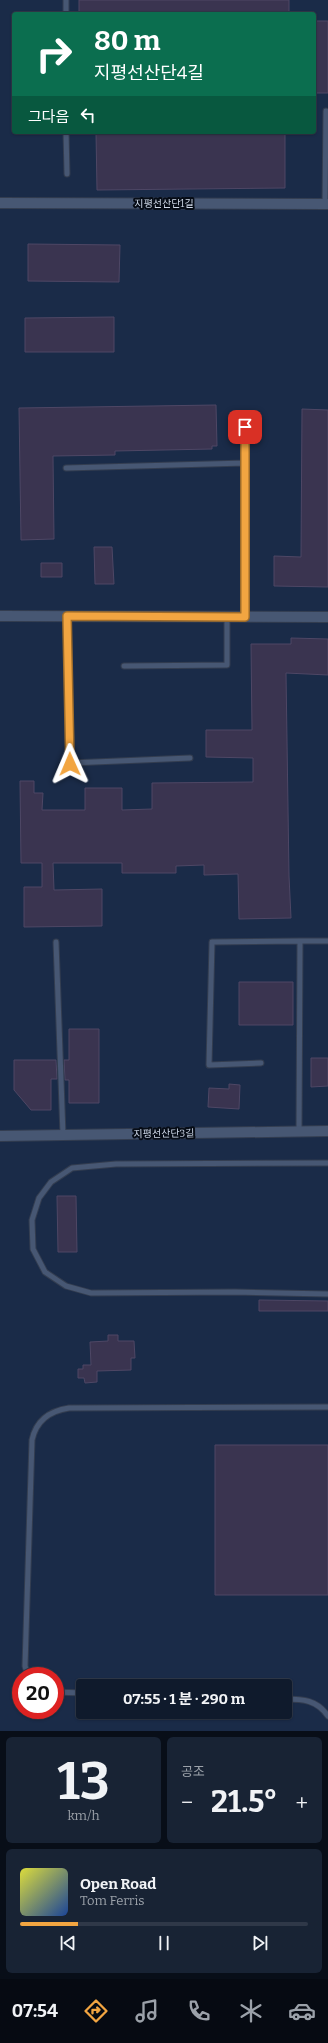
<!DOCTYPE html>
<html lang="ko">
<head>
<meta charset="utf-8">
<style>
	:root { --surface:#0f1a2c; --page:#182334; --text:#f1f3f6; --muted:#9ba1a9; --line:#2f3848; --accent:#f2a541 }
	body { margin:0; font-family:Bitter,"Noto Sans KR",serif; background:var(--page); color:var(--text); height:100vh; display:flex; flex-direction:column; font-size:15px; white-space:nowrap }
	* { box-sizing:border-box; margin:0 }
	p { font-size:13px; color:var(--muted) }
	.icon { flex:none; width:22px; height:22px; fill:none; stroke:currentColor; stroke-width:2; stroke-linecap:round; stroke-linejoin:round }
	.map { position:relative; height:1731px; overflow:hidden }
	.sheet { display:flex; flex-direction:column; gap:6px; padding:6px; background:#080e18; flex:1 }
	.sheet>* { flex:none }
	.banner { position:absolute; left:12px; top:12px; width:304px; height:122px; border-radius:4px; box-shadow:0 1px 3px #0004,0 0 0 1px var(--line); background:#0b6e4f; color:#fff; overflow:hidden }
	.speed { position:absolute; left:12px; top:1667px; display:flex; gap:8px; font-size:20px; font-weight:700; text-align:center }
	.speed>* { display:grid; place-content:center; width:52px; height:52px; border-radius:50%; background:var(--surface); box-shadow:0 1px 3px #0004,0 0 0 1px var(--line); line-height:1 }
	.speed .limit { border:6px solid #d22; background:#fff; color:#111 }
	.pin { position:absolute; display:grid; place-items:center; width:34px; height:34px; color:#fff; margin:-17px; border-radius:8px; box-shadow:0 2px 6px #0006 }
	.me { position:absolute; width:44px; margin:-22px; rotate:359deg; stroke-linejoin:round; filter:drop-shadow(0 0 3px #0008) }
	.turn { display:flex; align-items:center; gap:14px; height:84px; padding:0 16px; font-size:18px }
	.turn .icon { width:52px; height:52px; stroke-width:2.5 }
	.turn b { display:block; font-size:28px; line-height:34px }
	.then { display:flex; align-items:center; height:38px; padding:0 16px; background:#0003; gap:8px; font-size:15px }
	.big { font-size:30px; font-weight:700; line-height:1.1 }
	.sheet .tile { flex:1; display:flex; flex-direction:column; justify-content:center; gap:6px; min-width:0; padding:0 14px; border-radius:6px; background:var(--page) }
	.sheet .dial { align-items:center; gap:0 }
	.dial b { font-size:52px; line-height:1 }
	.song { display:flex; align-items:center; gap:12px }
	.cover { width:48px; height:48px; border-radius:6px; background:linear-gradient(135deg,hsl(60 70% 55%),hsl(220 70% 35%)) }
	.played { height:4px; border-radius:2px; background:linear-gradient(90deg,var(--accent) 20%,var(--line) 20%) }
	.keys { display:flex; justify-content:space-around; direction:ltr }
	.heat { display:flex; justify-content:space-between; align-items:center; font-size:22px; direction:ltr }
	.sheet .tiles { flex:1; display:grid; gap:6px; grid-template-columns:1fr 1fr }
	.tile:last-child { grid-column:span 2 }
	.trip { position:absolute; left:76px; top:1679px; width:216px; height:40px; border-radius:4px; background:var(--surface); box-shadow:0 1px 3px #0004,0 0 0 1px var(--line); font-weight:700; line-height:40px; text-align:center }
	.tab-bar { display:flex; height:64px; justify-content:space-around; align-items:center; background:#060a12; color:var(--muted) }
	.tab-bar .icon { width:28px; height:28px }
	.tab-bar .active { color:var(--accent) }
	.tab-bar b { font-size:18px; color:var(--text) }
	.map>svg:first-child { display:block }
	.built { fill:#1a2b48; fill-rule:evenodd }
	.building { fill:#3a3450; stroke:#4e4765 }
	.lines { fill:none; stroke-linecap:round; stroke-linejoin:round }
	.service-casing { stroke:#333d50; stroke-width:7 }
	.minor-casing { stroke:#333d50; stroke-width:12 }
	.service { stroke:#475773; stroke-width:5 }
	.minor { stroke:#475773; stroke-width:10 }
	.route-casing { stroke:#9d6b2a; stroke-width:10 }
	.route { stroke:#f2a541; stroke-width:7 }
	.labels { text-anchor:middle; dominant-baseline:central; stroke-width:4; stroke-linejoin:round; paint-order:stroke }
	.street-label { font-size:10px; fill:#d0daea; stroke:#060c16 }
</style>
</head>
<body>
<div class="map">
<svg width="328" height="1731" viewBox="0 0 328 1731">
	<rect width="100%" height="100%" fill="#14223a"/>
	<path class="built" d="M0,0H328V1731H0ZM14,14H314V132H14ZM21,1676H55V1710H21ZM83,1686H285V1712H83Z"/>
	<path class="building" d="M79,0H289V14H79Z
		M314,21H328V93H314Z
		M96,132H285V188L97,190Z
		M28,244L120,245L119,282L28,281Z
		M114,317V352H25V318Z
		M216,405L217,446H212V449L115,451V455L53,456L54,539L21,540L19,408Z
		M302,409L328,410V587L274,586V556L301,557Z
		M94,547H112L114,584H95Z
		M41,563H62V577H41Z
		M291,638L328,639V675L286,673L289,876L291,918L239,919L238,874L204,875V865L176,866V873H122V863H53L54,890L102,889V926L24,927V887H42V863H21L20,781H34V793H43L42,810H85V788H122V810L152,809V783L253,782V758L206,757V730H252L251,644H291Z
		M239,982H293V1025H239Z
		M69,1029H99V1103H69V1080H65L64,1060H69Z
		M311,1058H328V1086L311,1087Z
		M14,1060H56L57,1079H51V1110H31L14,1090Z
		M229,1084L240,1085L239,1109L208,1107L209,1088L229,1089Z
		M57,1196H76L77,1252H58Z
		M259,1300L328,1301V1311H259Z
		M108,1335H118V1341H134L135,1358H131V1370L97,1371V1382L85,1383L84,1378H78V1369H83V1365H91L90,1342L108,1341Z
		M215,1445H328V1595H215Z"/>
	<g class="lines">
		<defs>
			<path id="service" d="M66,0V14
				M66,132L67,174
				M325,204L326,111
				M245,427V617
				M66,468L245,463
				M67,616L70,763L190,758
				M124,666L227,665V617
				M56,942L63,1135
				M261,1063L209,1065L212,942L300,941
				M299,1132L300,941H328
				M328,1163L116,1164L72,1168L51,1182L39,1198L32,1220L33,1249L45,1272L66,1286L91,1293L235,1292L328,1294
				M28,1676L25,1666L32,1440C36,1421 49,1411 69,1408L328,1407
				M55,1692L83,1693
				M285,1699C303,1699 317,1700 328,1716"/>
			<path id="minor" d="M0,203L328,204
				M0,616L328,617
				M0,1136L328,1131"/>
		</defs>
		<use href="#service" class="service-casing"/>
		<use href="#minor" class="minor-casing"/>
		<use href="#service" class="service"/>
		<use href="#minor" class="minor"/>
	</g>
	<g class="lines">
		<defs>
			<path id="route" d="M70,764L67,616L245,617V427"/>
		</defs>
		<use href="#route" class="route-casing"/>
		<use href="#route" class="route"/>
	</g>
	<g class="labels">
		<g class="street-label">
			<text x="164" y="204">지평선산단1길</text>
			<text transform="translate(164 1134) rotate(-1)">지평선산단3길</text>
		</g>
	</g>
</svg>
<div class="speed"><div class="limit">20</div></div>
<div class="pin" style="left:245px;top:427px;background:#d93025"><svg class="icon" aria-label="arrive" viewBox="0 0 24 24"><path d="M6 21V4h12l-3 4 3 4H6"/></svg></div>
<svg class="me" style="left:70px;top:764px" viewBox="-20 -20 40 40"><path d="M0-17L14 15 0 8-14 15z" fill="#f2a541" stroke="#fff" stroke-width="4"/></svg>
<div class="trip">07:55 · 1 분 · 290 m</div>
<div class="banner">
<div class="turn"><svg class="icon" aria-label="right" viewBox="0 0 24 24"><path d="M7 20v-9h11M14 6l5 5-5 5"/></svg><div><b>80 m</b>지평선산단4길</div></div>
<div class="then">그다음<svg class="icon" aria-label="left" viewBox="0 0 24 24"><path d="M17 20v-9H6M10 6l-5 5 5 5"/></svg></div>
</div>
</div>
<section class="sheet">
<div class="tiles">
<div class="tile dial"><b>13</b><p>km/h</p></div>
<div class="tile"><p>공조</p>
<div class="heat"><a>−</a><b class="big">21.5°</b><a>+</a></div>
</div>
<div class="tile">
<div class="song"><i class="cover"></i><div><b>Open Road</b><p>Tom Ferris</p></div></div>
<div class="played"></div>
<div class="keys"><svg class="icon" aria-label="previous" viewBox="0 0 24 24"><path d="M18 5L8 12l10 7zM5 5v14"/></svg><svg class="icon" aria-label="pause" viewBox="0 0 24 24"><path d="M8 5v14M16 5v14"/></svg><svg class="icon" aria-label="next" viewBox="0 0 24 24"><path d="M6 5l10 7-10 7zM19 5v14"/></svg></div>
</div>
</div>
</section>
<nav class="tab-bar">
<b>07:54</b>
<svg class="icon active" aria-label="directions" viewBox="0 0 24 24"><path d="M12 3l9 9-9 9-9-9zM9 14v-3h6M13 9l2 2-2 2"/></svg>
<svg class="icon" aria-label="music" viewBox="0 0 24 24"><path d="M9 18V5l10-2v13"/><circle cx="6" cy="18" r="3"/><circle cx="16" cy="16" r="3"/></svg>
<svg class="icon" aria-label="phone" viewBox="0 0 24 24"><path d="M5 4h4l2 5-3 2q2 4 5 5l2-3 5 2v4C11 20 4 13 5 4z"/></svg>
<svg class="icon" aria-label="climate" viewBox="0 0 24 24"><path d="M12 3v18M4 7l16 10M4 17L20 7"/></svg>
<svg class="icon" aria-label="car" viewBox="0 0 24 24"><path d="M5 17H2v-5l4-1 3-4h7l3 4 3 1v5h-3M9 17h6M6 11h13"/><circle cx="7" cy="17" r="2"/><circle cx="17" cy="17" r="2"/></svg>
</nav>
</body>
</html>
